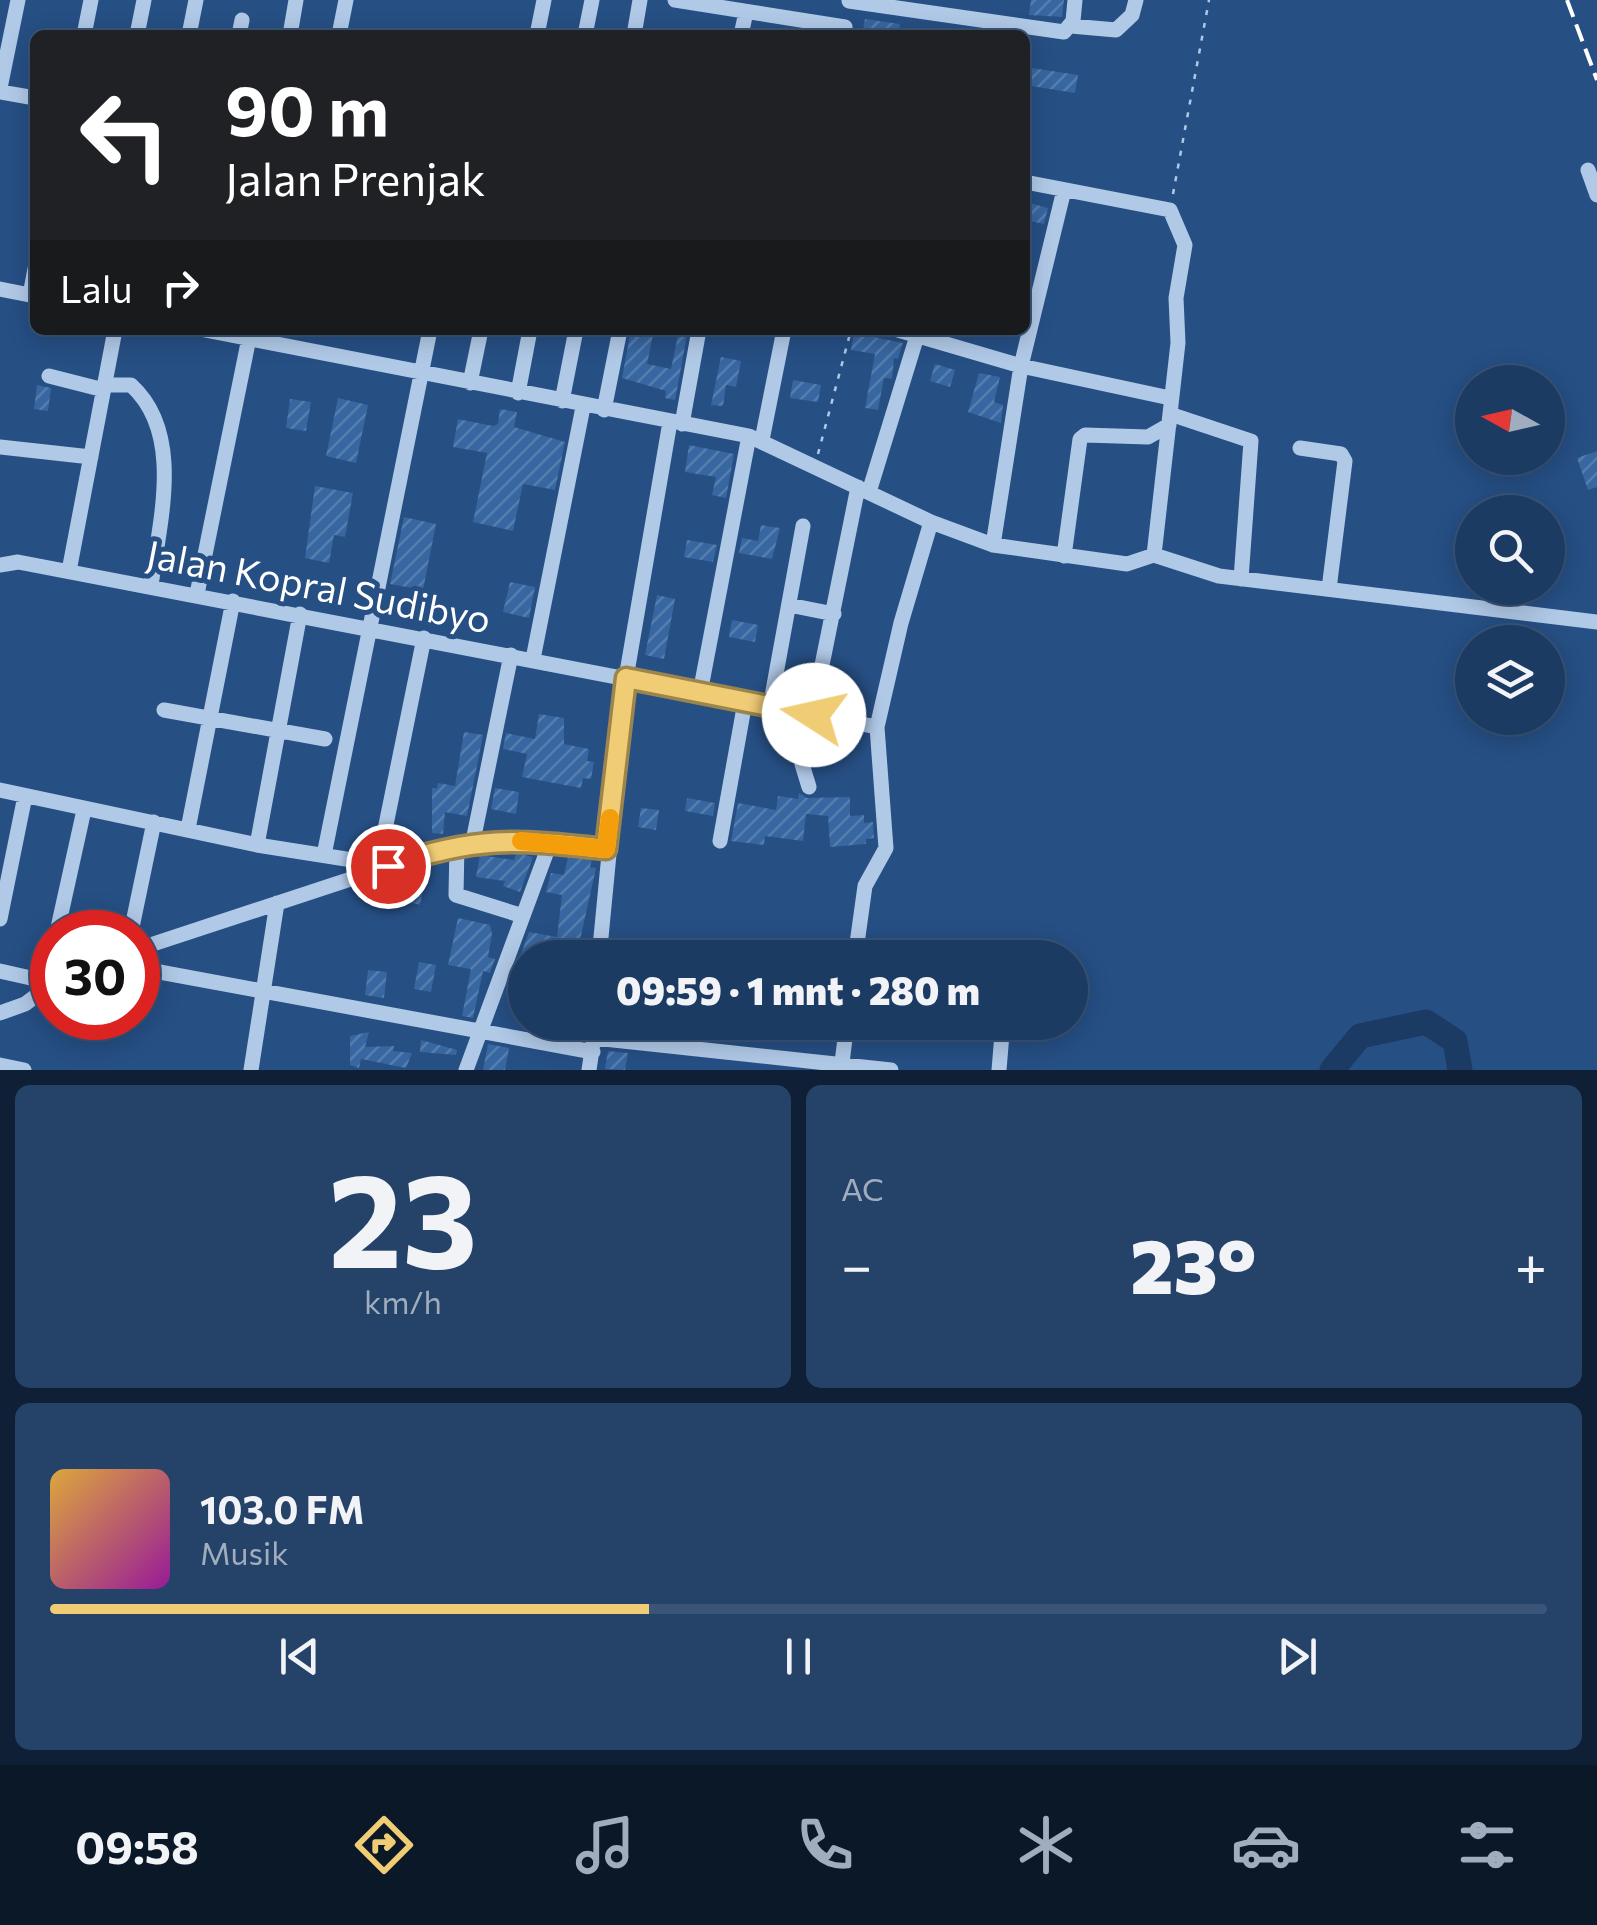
<!DOCTYPE html>
<html lang="id">
<head>
<meta charset="utf-8">
<style>
	:root { --surface:#1c3b63; --page:#254269; --text:#f1f3f6; --muted:#a0adbe; --line:#3a5578; --accent:#f0cc75 }
	body { margin:0; font-family:Commissioner,sans-serif; background:var(--page); color:var(--text); height:100vh; display:flex; flex-direction:column; font-size:38px; white-space:nowrap }
	* { box-sizing:border-box; margin:0 }
	p { font-size:32px; color:var(--muted) }
	.icon { flex:none; width:55px; height:55px; fill:none; stroke:currentColor; stroke-width:2; stroke-linecap:round; stroke-linejoin:round }
	.map { position:relative; height:1070px; overflow:hidden }
	.details { display:flex; flex-direction:column; gap:15px; padding:15px; background:#0f2036; flex:1 }
	.details>* { flex:none }
	.top-card { position:absolute; left:30px; top:30px; width:1000px; height:305px; border-radius:15px; box-shadow:0 5px 25px #0003,0 0 0 2px var(--line); background:#202124; color:#fff; overflow:hidden }
	.needle { width:65px; rotate:278deg }
	.fabs { position:absolute; left:1455px; top:365px; display:grid; gap:20px }
	.fabs a { display:grid; place-items:center; width:110px; height:110px; border-radius:50%; background:var(--surface); box-shadow:0 5px 25px #0003,0 0 0 2px var(--line); font-size:50px }
	.speed { position:absolute; left:30px; top:910px; display:flex; gap:20px; font-size:50px; font-weight:700; text-align:center }
	.speed>* { display:grid; place-content:center; width:130px; height:130px; border-radius:50%; background:var(--surface); box-shadow:0 5px 25px #0003,0 0 0 2px var(--line); line-height:1 }
	.speed .limit { border:15px solid #d22; background:#fff; color:#111 }
	.pin { position:absolute; display:grid; place-items:center; width:85px; height:85px; color:#fff; margin:-42px; border:5px solid #fff; border-radius:50%; box-shadow:0 2px 10px #0007 }
	.me { position:absolute; width:110px; margin:-55px; rotate:280deg; stroke-linejoin:round; filter:drop-shadow(0 0 8px #0008) }
	.turn { display:flex; align-items:center; gap:35px; height:210px; padding:0 30px; font-size:45px }
	.turn .icon { width:130px; height:130px; stroke-width:2.5 }
	.turn b { display:block; font-size:70px; line-height:85px }
	.then { display:flex; align-items:center; height:95px; padding:0 30px; background:#0003; gap:20px; font-size:38px }
	.big { font-size:75px; font-weight:800; line-height:1.1 }
	.details .card { flex:1; display:flex; flex-direction:column; justify-content:center; gap:15px; min-width:0; padding:0 35px; border-radius:15px; background:var(--page) }
	.details .dial { align-items:center; gap:0 }
	.dial b { font-size:130px; line-height:1 }
	.song { display:flex; align-items:center; gap:30px }
	.cover { width:120px; height:120px; border-radius:15px; background:linear-gradient(135deg,hsl(40 70% 55%),hsl(300 70% 35%)) }
	.played { height:10px; border-radius:5px; background:linear-gradient(90deg,var(--accent) 40%,var(--line) 40%) }
	.keys { display:flex; justify-content:space-around; direction:ltr }
	.heat { display:flex; justify-content:space-between; align-items:center; font-size:55px; direction:ltr }
	.details .tiles { flex:1; display:grid; gap:15px; grid-template-columns:1fr 1fr }
	.card:last-child { grid-column:span 2 }
	.trip { position:absolute; left:508px; top:940px; width:580px; height:100px; border-radius:50px; background:var(--surface); box-shadow:0 5px 25px #0003,0 0 0 2px var(--line); font-weight:800; line-height:100px; text-align:center }
	.tab-bar { display:flex; height:160px; justify-content:space-around; align-items:center; background:#0b1828; color:var(--muted) }
	.tab-bar .icon { width:70px; height:70px }
	.tab-bar .current { color:var(--accent) }
	.tab-bar b { font-size:45px; color:var(--text) }
	.map>svg:first-child { display:block }
	.lines { fill:none; stroke-linecap:round; stroke-linejoin:round }
	.river { stroke:#1b3a64; stroke-width:25 }
	.building { fill:url(#building-hatch) }
	.path { stroke:#b0c9e7; stroke-width:2.5; stroke-dasharray:5 8; stroke-linecap:butt }
	.minor { stroke:#b0c9e7; stroke-width:15 }
	.rail { stroke:#fff; stroke-width:4; stroke-dasharray:18 8; stroke-linecap:butt }
	.route-casing { stroke:#9c854c; stroke-width:25 }
	.route { stroke:#f0cc75; stroke-width:18 }
	.slow { stroke:#f59e0b; stroke-width:18 }
	.labels { text-anchor:middle; dominant-baseline:central; stroke-width:10; stroke-linejoin:round; paint-order:stroke }
	.street-label { font-size:38px; fill:#fff; stroke:#264f84 }
</style>
</head>
<body>
<div class="map">
<svg width="1597" height="1070" viewBox="0 0 1597 1070">
	<defs>
		<pattern id="building-hatch" width="6" height="6" patternUnits="userSpaceOnUse" patternTransform="scale(2.5)"><rect width="6" height="6" fill="#3766a0"/><path d="M-1 1l2-2M0 6l6-6M5 7l2-2" fill="none" stroke="#557dae"/></pattern>
	</defs>
	<rect width="100%" height="100%" fill="#264f84"/>
	<g class="lines">
		<path class="river" d="M1332,1070L1360,1036L1426,1022L1455,1041L1460,1070"/>
	</g>
	<path class="building" d="M1031,0H1064L1062,17L1029,15Z
		M865,19L900,24L898,35H862Z
		M1025,67L1078,75L1075,93L1025,85Z
		M1025,202L1048,208L1044,224L1025,220Z
		M631,330H654L647,364L671,369L679,330H688L675,400L665,398L666,391L622,378Z
		M854,333L903,343L898,359L894,358L892,379L884,378L878,410L865,408L875,354L851,350Z
		M721,357L741,361L736,387L726,385L723,406L711,405Z
		M935,364L955,370L950,387L930,381Z
		M979,373L1000,377L994,402L1003,405L1001,423L968,412Z
		M793,380L821,385L818,402L790,398Z
		M37,385L51,388L48,411L34,409Z
		M338,398L368,405L356,463L326,456Z
		M290,399L311,402L306,431L286,428Z
		M500,409L517,412L514,427L565,442L555,490L523,484L513,531L473,522L487,453L453,447L458,419L493,426L498,424Z
		M689,445L734,454L726,498L712,495L716,477L685,472Z
		M1597,451V487L1588,490L1577,458Z
		M315,486L353,493L345,537L334,535L329,563L305,558Z
		M404,517L436,524L423,590L390,584Z
		M761,525L780,528L772,559L739,553L742,538L758,541Z
		M687,540L717,545L713,562L684,557Z
		M510,582L535,587L529,618L503,612Z
		M657,595L675,599L664,659L645,655Z
		M732,620L758,625L755,642L729,637Z
		M539,714L564,718V744L589,749L587,761L594,762L591,779L583,778L581,788L522,777L527,754L503,749L506,733L535,739Z
		M464,732L483,735L467,816L445,812L443,834L432,833V788H437L438,783L455,786Z
		M495,788L519,792L516,814L491,809Z
		M799,793L807,798L850,797V816L864,815V823L873,822L874,838L866,839V844L830,847L828,816L806,814L803,841L765,836L764,845L731,841L738,803L776,810L778,796L798,799Z
		M687,798L715,803L713,816L685,811Z
		M641,808L659,810L656,830L638,827Z
		M516,853L533,857L520,892L503,886L505,881L476,877L480,855L514,860Z
		M568,857L592,859L590,867L596,868L576,958H525V980L513,976L529,932L557,937L562,895L546,892L551,873L564,875Z
		M415,873L426,875L420,905L409,902Z
		M458,918L490,925L492,934L488,957L495,959L490,973L483,971L473,1018L462,1016L471,969L448,965Z
		M419,962L436,965L431,992L414,989Z
		M368,970L387,972L384,998L365,995Z
		M369,1032L365,1047L394,1046L393,1051L412,1053L406,1068L361,1059L359,1068L350,1065V1036Z
		M421,1040L457,1050L456,1055L420,1052Z
		M488,1044L509,1048L505,1070H483Z
		M608,1051L628,1053L625,1070L605,1069Z"/>
	<g class="lines">
		<path class="path" d="M1173,194L1209,0
			M818,454L851,330"/>
		<path class="minor" d="M675,0L845,27
			M849,1L1064,32L1073,21L1075,0
			M1071,26L1116,30L1132,15L1136,0
			M84,35L91,0
			M137,35L144,0
			M189,35L196,0
			M239,35L242,20
			M290,35L296,0
			M339,35L346,0
			M537,35L544,0
			M585,35L592,0
			M634,35L640,0
			M741,35L746,12
			M0,88L18,0
			M0,92L35,98
			M1588,170L1597,195
			M1025,182L1170,210L1185,245L1176,298L1178,343L1154,555
			M0,289L35,296
			M30,295L35,269
			M205,330L749,436L931,522L993,545L1127,564L1154,555L1219,576L1597,622
			M898,330L1021,366L1170,398
			M49,376L104,390
			M470,383L481,330
			M105,385H131C185,434 159,523 151,586
			M518,393L530,330
			M562,401L576,330
			M604,410L620,330
			M1170,414L1251,441L1241,579
			M682,424L699,330
			M762,440L784,330
			M0,447L91,457
			M1300,448L1341,454L1345,461L1329,589
			M869,492L917,336
			M993,545L1021,366L1064,190
			M1064,556L1080,439L1085,435L1148,437L1169,425
			M0,565L18,562L877,727L901,623L931,522
			M69,571L115,330
			M197,594L249,338
			M789,605L834,614
			M533,659L583,407
			M700,693L749,436
			M770,707L803,526
			M164,710L325,739
			M809,787L802,764L858,487
			M0,790L257,845L384,865
			M188,829L233,601
			M473,841L511,655
			M720,841L745,702
			M457,844L456,895L523,916
			M257,845L300,614
			M324,855L430,330
			M378,864L424,638
			M0,919L25,796
			M57,932L84,810
			M131,932L154,822
			M138,949L457,844L490,839L606,849
			M599,958L626,678L670,422
			M855,958L865,886L886,848L877,727
			M138,968L593,1052
			M0,971L44,981
			M43,987L52,951
			M0,1013L25,1004L52,984
			M595,1038L891,1070
			M842,1063L847,1022
			M0,1065L24,1070
			M251,1070L277,903
			M466,1070L550,843
			M589,1070L596,1022
			M999,1070L1003,1022"/>
		<path class="rail" d="M1567,0L1597,80"/>
	</g>
	<g class="lines">
		<defs>
			<path id="route" d="M388,866C477,836 514,839 606,849L626,678L814,715"/>
		</defs>
		<use href="#route" class="route-casing"/>
		<use href="#route" class="route"/>
		<path class="slow" d="M521,841L606,849L610,818"/>
	</g>
	<g class="labels">
		<g class="street-label">
			<text transform="translate(319 585) rotate(11)">Jalan Kopral Sudibyo</text>
		</g>
	</g>
</svg>
<div class="fabs">
<a><svg class="needle" viewBox="-14 -14 28 28"><path d="M0-13l5 13h-10z" fill="#e53935"/><path d="M0 13l5-13h-10z" fill="#a0adbe"/></svg></a>
<a><svg class="icon" aria-label="search" viewBox="0 0 24 24"><circle cx="10" cy="10" r="6"/><path d="M15 15l6 6"/></svg></a>
<a><svg class="icon" aria-label="layers" viewBox="0 0 24 24"><path d="M12 4l9 5-9 5-9-5zM3 14l9 5 9-5"/></svg></a>
</div>
<div class="speed"><div class="limit">30</div></div>
<div class="pin" style="left:388px;top:866px;background:#d93025"><svg class="icon" aria-label="arrive" viewBox="0 0 24 24"><path d="M6 21V4h12l-3 4 3 4H6"/></svg></div>
<svg class="me" style="left:814px;top:715px" viewBox="-20 -20 40 40"><circle r="19" fill="#fff"/><path d="M0-13L10 11 0 6-10 11z" fill="#f0cc75"/></svg>
<div class="trip">09:59 · 1 mnt · 280 m</div>
<div class="top-card">
<div class="turn"><svg class="icon" aria-label="left" viewBox="0 0 24 24"><path d="M17 20v-9H6M10 6l-5 5 5 5"/></svg><div><b>90 m</b>Jalan Prenjak</div></div>
<div class="then">Lalu<svg class="icon" aria-label="right" viewBox="0 0 24 24"><path d="M7 20v-9h11M14 6l5 5-5 5"/></svg></div>
</div>
</div>
<section class="details">
<div class="tiles">
<div class="card dial"><b>23</b><p>km/h</p></div>
<div class="card"><p>AC</p>
<div class="heat"><a>−</a><b class="big">23°</b><a>+</a></div>
</div>
<div class="card">
<div class="song"><i class="cover"></i><div><b>103.0 FM</b><p>Musik</p></div></div>
<div class="played"></div>
<div class="keys"><svg class="icon" aria-label="previous" viewBox="0 0 24 24"><path d="M18 5L8 12l10 7zM5 5v14"/></svg><svg class="icon" aria-label="pause" viewBox="0 0 24 24"><path d="M8 5v14M16 5v14"/></svg><svg class="icon" aria-label="next" viewBox="0 0 24 24"><path d="M6 5l10 7-10 7zM19 5v14"/></svg></div>
</div>
</div>
</section>
<nav class="tab-bar">
<b>09:58</b>
<svg class="icon current" aria-label="directions" viewBox="0 0 24 24"><path d="M12 3l9 9-9 9-9-9zM9 14v-3h6M13 9l2 2-2 2"/></svg>
<svg class="icon" aria-label="music" viewBox="0 0 24 24"><path d="M9 18V5l10-2v13"/><circle cx="6" cy="18" r="3"/><circle cx="16" cy="16" r="3"/></svg>
<svg class="icon" aria-label="phone" viewBox="0 0 24 24"><path d="M5 4h4l2 5-3 2q2 4 5 5l2-3 5 2v4C11 20 4 13 5 4z"/></svg>
<svg class="icon" aria-label="climate" viewBox="0 0 24 24"><path d="M12 3v18M4 7l16 10M4 17L20 7"/></svg>
<svg class="icon" aria-label="car" viewBox="0 0 24 24"><path d="M5 17H2v-5l4-1 3-4h7l3 4 3 1v5h-3M9 17h6M6 11h13"/><circle cx="7" cy="17" r="2"/><circle cx="17" cy="17" r="2"/></svg>
<svg class="icon" aria-label="filters" viewBox="0 0 24 24"><path d="M4 7h16M4 17h16"/><circle cx="9" cy="7" r="2"/><circle cx="15" cy="17" r="2"/></svg>
</nav>
</body>
</html>
